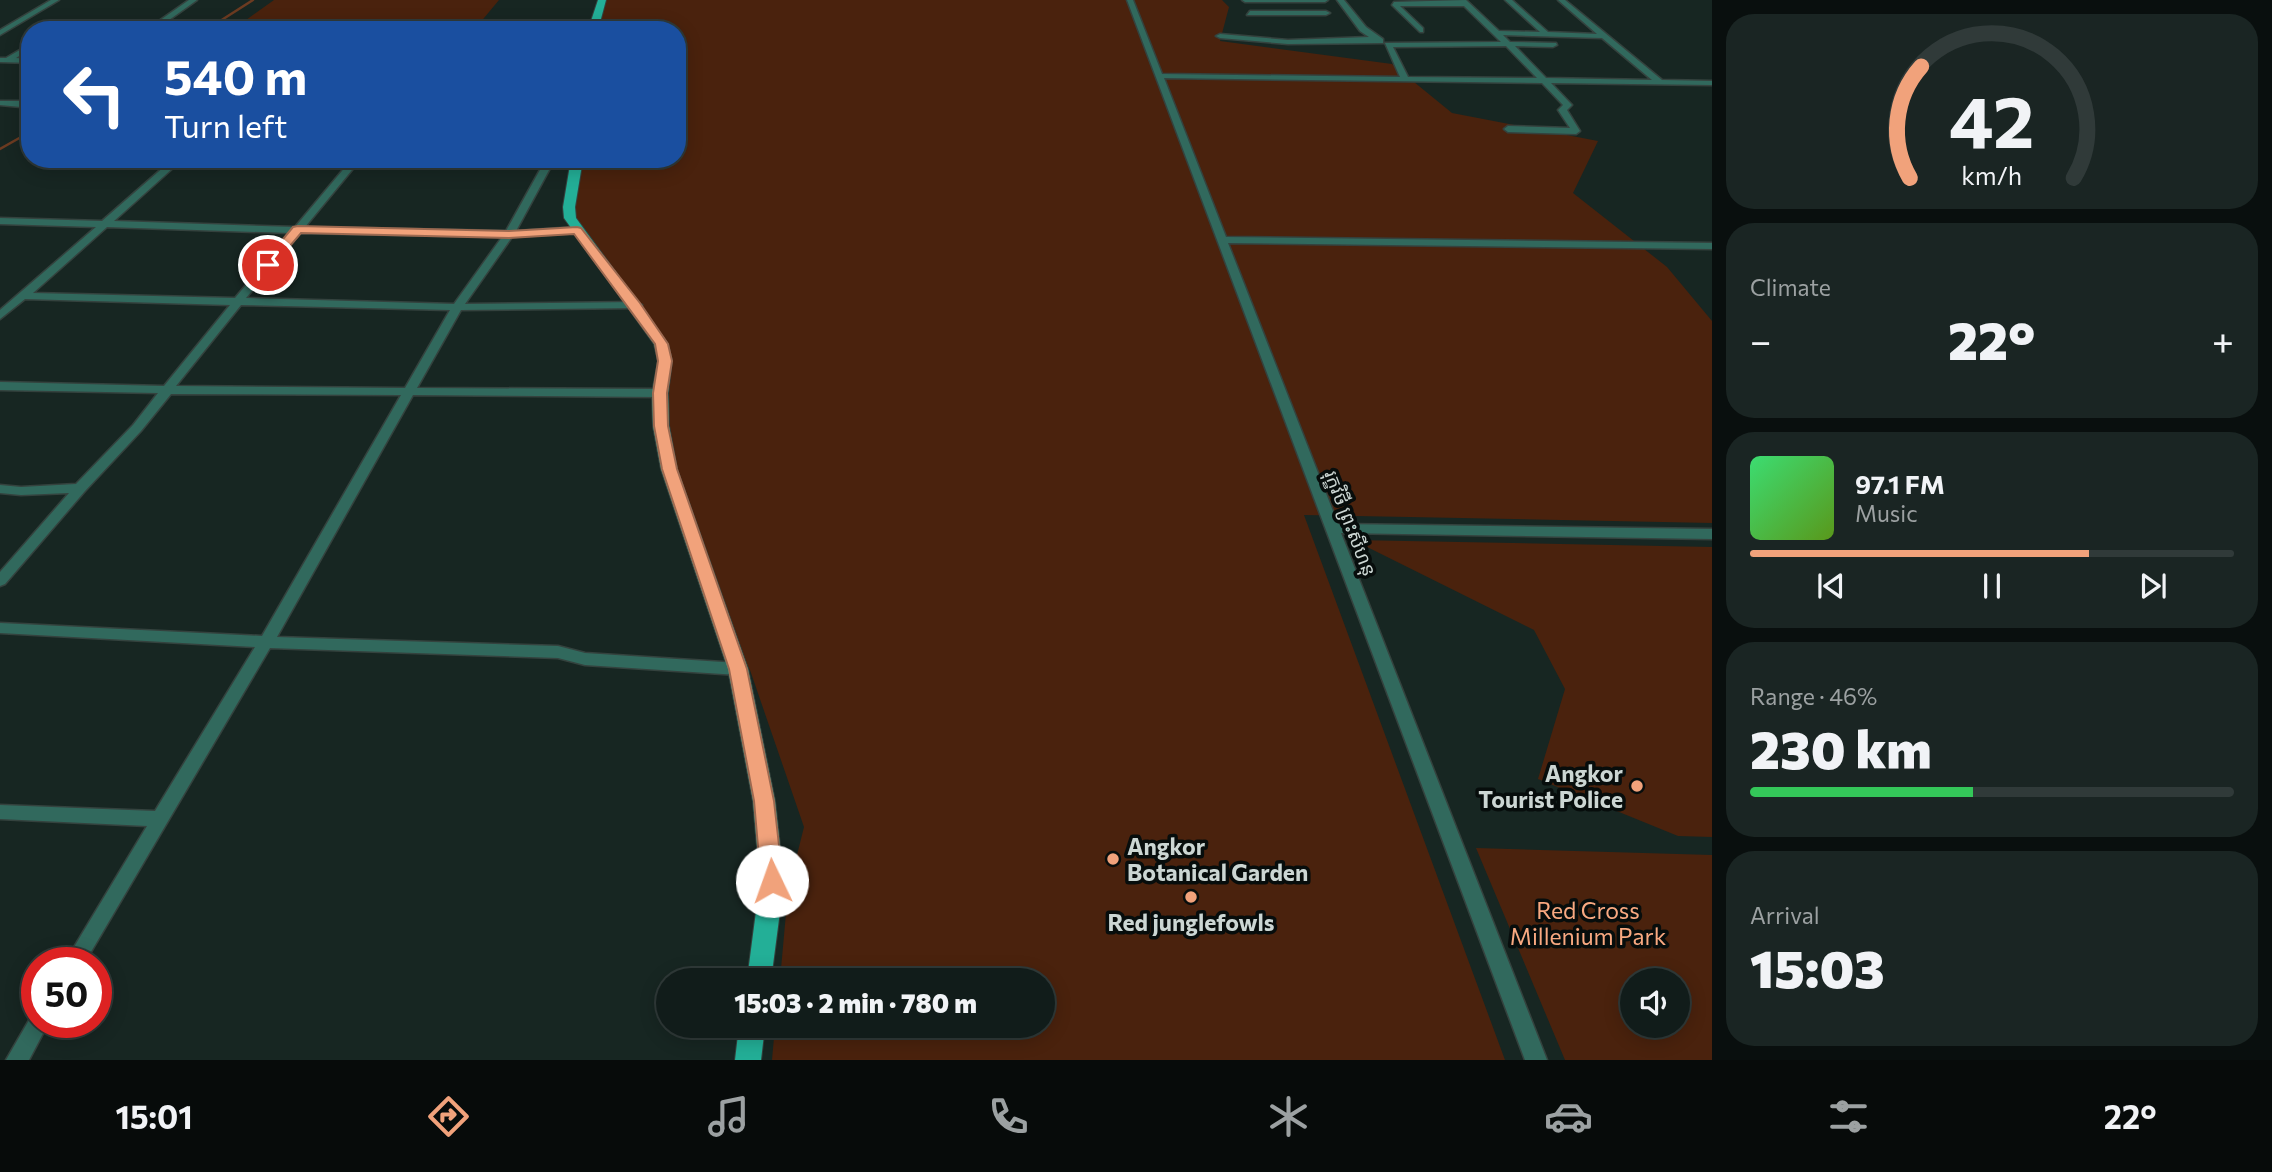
<!DOCTYPE html>
<html lang="en">
<head>
<meta charset="utf-8">
<style>
	:root { --surface:#111c1a; --page:#1a2523; --text:#f1f3f6; --muted:#9ca1a2; --line:#303a39; --accent:#f1a27b }
	body { margin:0; font-family:Commissioner,"Noto Sans Khmer",sans-serif; background:var(--page); color:var(--text); height:100vh; display:flex; flex-direction:column; font-size:26px; white-space:nowrap }
	* { box-sizing:border-box; margin:0 }
	p { font-size:23px; color:var(--muted) }
	.icon { flex:none; width:38px; height:38px; fill:none; stroke:currentColor; stroke-width:2; stroke-linecap:round; stroke-linejoin:round }
	.map { position:relative; flex:1; overflow:hidden }
	.drawer { display:flex; flex-direction:column; gap:14px; padding:14px; background:#090f0e; width:560px }
	.drawer>* { flex:none }
	.guide { position:absolute; left:21px; top:21px; width:665px; height:147px; border-radius:28px; box-shadow:0 4px 18px #0003,0 0 0 2px var(--line); background:#1a4fa0; color:#fff; overflow:hidden }
	.fabs { position:absolute; left:1620px; top:968px; display:grid; gap:14px }
	.fabs a { display:grid; place-items:center; width:70px; height:70px; border-radius:50%; background:var(--surface); box-shadow:0 4px 18px #0003,0 0 0 2px var(--line); font-size:35px }
	.speed { position:absolute; left:21px; top:947px; display:flex; gap:14px; font-size:35px; font-weight:700; text-align:center }
	.speed>* { display:grid; place-content:center; width:91px; height:91px; border-radius:50%; background:var(--surface); box-shadow:0 4px 18px #0003,0 0 0 2px var(--line); line-height:1 }
	.speed .limit { border:10px solid #d22; background:#fff; color:#111 }
	.pin { position:absolute; display:grid; place-items:center; width:60px; height:60px; color:#fff; margin:-30px; border:4px solid #fff; border-radius:50%; box-shadow:0 2px 7px #0007 }
	.me { position:absolute; width:77px; margin:-38px; rotate:357deg; stroke-linejoin:round; filter:drop-shadow(0 0 5px #0008) }
	.turn { display:flex; align-items:center; gap:24px; height:147px; padding:0 28px; font-size:32px }
	.turn .icon { width:91px; height:91px; stroke-width:2.5 }
	.turn b { display:block; font-size:49px; line-height:60px }
	.big { font-size:52px; font-weight:800; line-height:1.1 }
	.drawer .tile { flex:1; display:flex; flex-direction:column; justify-content:center; gap:10px; min-width:0; padding:0 24px; border-radius:28px; background:var(--page) }
	.drawer .dial { align-items:center; gap:0 }
	.dial svg { height:182px; overflow:visible; fill:none; stroke:var(--line); stroke-width:7; stroke-linecap:round; text-anchor:middle }
	.dial text { fill:var(--text); stroke:none }
	.song { display:flex; align-items:center; gap:21px }
	.cover { width:84px; height:84px; border-radius:10px; background:linear-gradient(135deg,hsl(140 70% 55%),hsl(90 70% 35%)) }
	.played { height:7px; border-radius:4px; background:linear-gradient(90deg,var(--accent) 70%,var(--line) 70%) }
	.keys { display:flex; justify-content:space-around; direction:ltr }
	.heat { display:flex; justify-content:space-between; align-items:center; font-size:38px; direction:ltr }
	.charge { height:10px; border-radius:5px; background:linear-gradient(90deg,#34c759 46%,var(--line) 0) }
	.trip { position:absolute; left:656px; top:968px; width:399px; height:70px; border-radius:35px; background:var(--surface); box-shadow:0 4px 18px #0003,0 0 0 2px var(--line); font-weight:800; line-height:70px; text-align:center }
	.tab-bar { display:flex; height:112px; justify-content:space-around; align-items:center; background:#070b0a; color:var(--muted) }
	.tab-bar .icon { width:49px; height:49px }
	.tab-bar .current { color:var(--accent) }
	.tab-bar b { font-size:32px; color:var(--text) }
	main { display:flex; flex:1; min-height:0 }
	.map>svg:first-child { display:block }
	.green { fill:#4a220d; fill-rule:evenodd }
	.lines { fill:none; stroke-linecap:round; stroke-linejoin:round }
	.stream { stroke:#6c3b21; stroke-width:2.5 }
	.minor-casing { stroke:#34423e; stroke-width:3 }
	.major-casing { stroke:#34423e; stroke-width:2 }
	.minor { fill:#31695d; fill-rule:evenodd }
	.major { fill:#23af97; fill-rule:evenodd }
	.route { fill:#f1a27b; stroke:#9d6950; stroke-width:2 }
	.poi-dot { fill:#f1a27b; stroke:#070d0c; stroke-width:2.5 }
	.labels { text-anchor:middle; dominant-baseline:central; stroke-width:7; stroke-linejoin:round; paint-order:stroke }
	.street-label { font-size:19px; fill:#ccd6d3; stroke:#070d0c }
	.near-poi-label { font-size:23px; font-weight:bold; fill:#ccd6d3; stroke:#070d0c; text-anchor:end }
	.near-park-label { font-size:23px; fill:#f9a981; stroke:#070d0c }
</style>
</head>
<body>
<main>
<div class="map">
<svg width="1712" height="1060" viewBox="0 0 1712 1060">
	<rect width="100%" height="100%" fill="#172622"/>
	<path class="green" d="M274,0H499L474,30H232Z
		M602,0H1222L1229,7L1220,41L1392,64L1452,113L1598,141L1573,193L1667,267L1712,321V523L1304,515L1505,1060H772L775,1026H1043V980H780L788,891L804,827L750,670L722,621L669,469L661,344L570,218L577,159H677V30H594Z
		M1353,540L1712,547V837L1678,836L1538,779L1565,689L1534,630Z
		M1476,848L1712,855V1060H1565ZM1678,980V1026H1633V980Z"/>
	<g class="lines">
		<path class="stream" d="M206,30L253,0
			M0,149L30,132"/>
		<defs>
			<path id="minor" d="M51,0H59L0,35V30Z
				M189,0H197L155,30H146Z
				M1127,0H1133L1162,74L1400,77L1385,43L1501,42L1464,6H1400L1423,28V32H1420L1392,5L1394,2L1466,0L1499,31L1540,32L1505,0H1512L1548,32L1597,34L1558,0H1565L1662,80L1712,81V85L1551,83L1572,105L1567,110L1580,131L1576,134L1508,132L1504,129L1508,126L1570,128L1558,110L1563,105L1542,83L1164,78L1226,237L1712,243V249L1228,243L1338,524L1712,529V539L1341,533L1547,1060H1525ZM1503,35L1602,38L1652,80L1546,78L1515,46L1553,47L1557,45L1556,43L1510,42ZM1506,46L1537,78L1408,77L1393,47Z
				M1242,0H1328L1325,2H1245Z
				M1337,0H1344L1366,27L1383,39V43L1288,44L1220,38L1216,36L1220,34L1288,40L1369,37L1360,31Z
				M1250,11H1326L1330,13L1326,15H1247Z
				M66,27H72L73,29L64,30Z
				M30,44V49L16,58L30,59V63L0,62V58H6Z
				M0,101H21L25,104L21,107L0,105Z
				M173,159H183L114,221L295,227L352,159H361L305,227L506,231L546,159H555L516,231L577,227L582,230L577,233L512,237L465,304L636,302L642,305L636,308L461,310L417,388L660,389L666,393L660,397L413,395L277,637L558,646L585,653L738,663L744,665L746,669L744,673L738,675L585,665L558,658L270,648L85,962H65L147,826L0,819V805L155,811L255,647L0,633V623L262,636L401,395L171,394L141,431L85,491L5,584L0,586V572L69,493L21,495L0,493V485L21,487L76,484L133,425L158,393L0,390V382L164,386L230,305L25,299L0,319V310L96,227L0,224V218L102,221ZM107,227L290,233L235,298L33,293ZM300,233L502,237L454,304L246,298ZM241,305L450,310L405,388L176,386Z
				M37,1013V1022H49L29,1060H6L32,1015Z"/>
			<path id="major" d="M598,0H606L598,30H588Z
				M571,159H583L575,207L576,218L668,344L672,361L668,393L669,426L677,469L748,669L775,801L784,881L771,980H747L760,881L753,801L728,669L661,469L653,426L652,393L658,361L654,344L564,218L563,207Z
				M739,1026H765L761,1060H735Z"/>
		</defs>
		<use href="#minor" class="minor-casing"/>
		<use href="#major" class="major-casing"/>
		<use href="#minor" class="minor"/>
		<use href="#major" class="major"/>
	</g>
	<path class="route" d="M298,226L509,231L577,227L581,228L640,303L668,344L672,361L667,393L668,426L677,469L747,669L774,801L783,881L779,887L772,890L764,887L761,881L754,801L729,669L662,469L654,426L653,393L658,361L655,344L574,234L509,238L301,233L272,267H264V262L293,227Z"/>
	<g class="poi-dot">
		<circle cx="1637" cy="786" r="7"/>
		<circle cx="1113" cy="859" r="7"/>
		<circle cx="1191" cy="897" r="7"/>
	</g>
	<g class="labels">
		<g class="street-label">
			<text transform="translate(1351 523) rotate(69)">រុក្ខវិថី ព្រះសីហនុ</text>
		</g>
		<g class="near-poi-label">
			<text x="1623" y="773">Angkor<tspan x="1623" dy="26">Tourist Police</tspan></text>
			<text x="1127" y="846" text-anchor="start">Angkor<tspan x="1127" dy="26">Botanical Garden</tspan></text>
			<text x="1191" y="922" text-anchor="middle">Red junglefowls</text>
		</g>
		<g class="near-park-label">
			<text x="1588" y="910">Red Cross<tspan x="1588" dy="26">Millenium Park</tspan></text>
		</g>
	</g>
</svg>
<div class="fabs">
<a><svg class="icon" aria-label="sound" viewBox="0 0 24 24"><path d="M4 9h4l5-4v14l-5-4H4zM17 9q2 3 0 6"/></svg></a>
</div>
<div class="speed"><div class="limit">50</div></div>
<div class="pin" style="left:268px;top:265px;background:#d93025"><svg class="icon" aria-label="arrive" viewBox="0 0 24 24"><path d="M6 21V4h12l-3 4 3 4H6"/></svg></div>
<svg class="me" style="left:772px;top:881px" viewBox="-20 -20 40 40"><circle r="19" fill="#fff"/><path d="M0-13L10 11 0 6-10 11z" fill="#f1a27b"/></svg>
<div class="trip">15:03 · 2 min · 780 m</div>
<div class="guide">
<div class="turn"><svg class="icon" aria-label="left" viewBox="0 0 24 24"><path d="M17 20v-9H6M10 6l-5 5 5 5"/></svg><div><b>540 m</b>Turn left</div></div>
</div>
</div>
<section class="drawer">
<div class="tile dial"><svg viewBox="0 0 100 80">
<path d="M14 69A42 42 0 1 1 86 69"/>
<path d="M14 69A42 42 0 0 1 19 20" stroke="#f1a27b"/>
<text x="50" y="56" font-size="32" font-weight="700">42</text>
<text x="50" y="72" font-size="11">km/h</text>
</svg></div>
<div class="tile"><p>Climate</p>
<div class="heat"><a>−</a><b class="big">22°</b><a>+</a></div>
</div>
<div class="tile">
<div class="song"><i class="cover"></i><div><b>97.1 FM</b><p>Music</p></div></div>
<div class="played"></div>
<div class="keys"><svg class="icon" aria-label="previous" viewBox="0 0 24 24"><path d="M18 5L8 12l10 7zM5 5v14"/></svg><svg class="icon" aria-label="pause" viewBox="0 0 24 24"><path d="M8 5v14M16 5v14"/></svg><svg class="icon" aria-label="next" viewBox="0 0 24 24"><path d="M6 5l10 7-10 7zM19 5v14"/></svg></div>
</div>
<div class="tile"><p>Range · 46%</p><b class="big">230 km</b><div class="charge"></div></div>
<div class="tile"><p>Arrival</p><b class="big">15:03</b></div>
</section>
</main>
<nav class="tab-bar">
<b>15:01</b>
<svg class="icon current" aria-label="directions" viewBox="0 0 24 24"><path d="M12 3l9 9-9 9-9-9zM9 14v-3h6M13 9l2 2-2 2"/></svg>
<svg class="icon" aria-label="music" viewBox="0 0 24 24"><path d="M9 18V5l10-2v13"/><circle cx="6" cy="18" r="3"/><circle cx="16" cy="16" r="3"/></svg>
<svg class="icon" aria-label="phone" viewBox="0 0 24 24"><path d="M5 4h4l2 5-3 2q2 4 5 5l2-3 5 2v4C11 20 4 13 5 4z"/></svg>
<svg class="icon" aria-label="climate" viewBox="0 0 24 24"><path d="M12 3v18M4 7l16 10M4 17L20 7"/></svg>
<svg class="icon" aria-label="car" viewBox="0 0 24 24"><path d="M5 17H2v-5l4-1 3-4h7l3 4 3 1v5h-3M9 17h6M6 11h13"/><circle cx="7" cy="17" r="2"/><circle cx="17" cy="17" r="2"/></svg>
<svg class="icon" aria-label="filters" viewBox="0 0 24 24"><path d="M4 7h16M4 17h16"/><circle cx="9" cy="7" r="2"/><circle cx="15" cy="17" r="2"/></svg>
<b>22°</b>
</nav>
</body>
</html>
